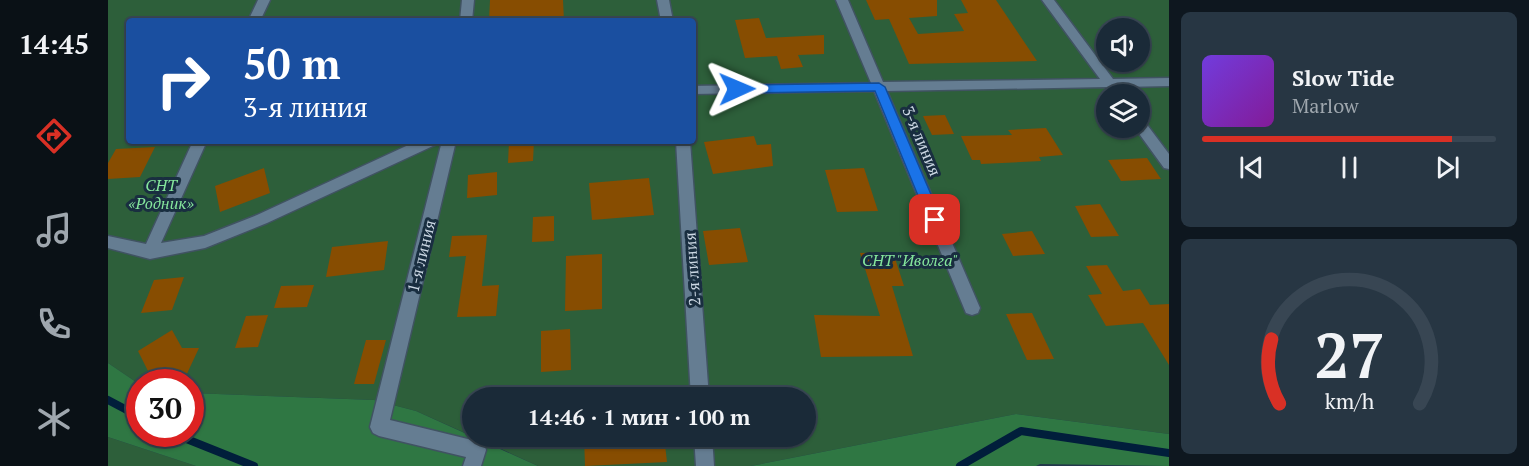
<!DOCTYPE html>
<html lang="ru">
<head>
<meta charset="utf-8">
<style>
	:root { --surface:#1a2a38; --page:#273643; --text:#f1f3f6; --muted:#9fa7ae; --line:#384653; --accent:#d93025 }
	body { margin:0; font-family:"PT Serif",serif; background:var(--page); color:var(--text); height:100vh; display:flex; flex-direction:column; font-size:22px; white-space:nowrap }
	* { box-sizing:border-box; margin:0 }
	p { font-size:20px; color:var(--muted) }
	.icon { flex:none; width:33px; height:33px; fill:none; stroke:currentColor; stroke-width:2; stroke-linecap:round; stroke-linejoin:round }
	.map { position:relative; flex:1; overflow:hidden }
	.side { display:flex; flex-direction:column; gap:12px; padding:12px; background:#0e171f; width:360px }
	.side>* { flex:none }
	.banner { position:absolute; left:18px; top:18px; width:570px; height:126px; border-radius:6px; box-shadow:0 2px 4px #0004,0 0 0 2px var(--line); background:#1a4fa0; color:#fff; overflow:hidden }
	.controls { position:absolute; left:988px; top:18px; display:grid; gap:12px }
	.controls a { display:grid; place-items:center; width:54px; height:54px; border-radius:50%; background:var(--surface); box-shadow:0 2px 4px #0004,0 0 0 2px var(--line); font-size:30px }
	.speed { position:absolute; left:18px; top:369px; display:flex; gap:12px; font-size:30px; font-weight:700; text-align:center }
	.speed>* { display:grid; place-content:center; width:78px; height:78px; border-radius:50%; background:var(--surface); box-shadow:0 2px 4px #0004,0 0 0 2px var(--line); line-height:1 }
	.speed .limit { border:9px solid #d22; background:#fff; color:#111 }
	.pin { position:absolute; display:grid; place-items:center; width:51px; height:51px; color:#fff; margin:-26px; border-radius:12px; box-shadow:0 3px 9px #0006 }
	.me { position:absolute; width:66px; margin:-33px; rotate:89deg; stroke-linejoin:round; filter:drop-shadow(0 0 4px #0008) }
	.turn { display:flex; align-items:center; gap:21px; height:126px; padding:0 18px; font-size:27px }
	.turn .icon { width:78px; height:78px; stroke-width:2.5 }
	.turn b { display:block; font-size:42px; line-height:51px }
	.side .widget { flex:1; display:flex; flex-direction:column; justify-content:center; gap:9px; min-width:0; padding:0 21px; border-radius:9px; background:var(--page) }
	.side .dial { align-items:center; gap:0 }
	.dial svg { height:156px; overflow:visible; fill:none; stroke:var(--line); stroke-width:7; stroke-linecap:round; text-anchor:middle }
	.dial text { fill:var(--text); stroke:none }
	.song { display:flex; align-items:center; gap:18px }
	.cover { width:72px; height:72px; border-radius:9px; background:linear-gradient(135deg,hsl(260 70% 55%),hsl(290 70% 35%)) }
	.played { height:6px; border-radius:3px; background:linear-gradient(90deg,var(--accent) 85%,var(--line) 85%) }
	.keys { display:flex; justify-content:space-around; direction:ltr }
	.trip { position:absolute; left:354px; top:387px; width:354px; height:60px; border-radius:30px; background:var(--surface); box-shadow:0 2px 4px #0004,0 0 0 2px var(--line); font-weight:700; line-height:60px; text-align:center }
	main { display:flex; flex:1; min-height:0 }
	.dock { display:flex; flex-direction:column; width:108px; justify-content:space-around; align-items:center; background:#0a1116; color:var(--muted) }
	.dock .icon { width:42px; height:42px }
	.dock .selected { color:var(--accent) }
	.dock b { font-size:27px; color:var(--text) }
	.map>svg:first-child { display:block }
	.green { fill:#2d5f3a; fill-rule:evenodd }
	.forest { fill:#2f7743 }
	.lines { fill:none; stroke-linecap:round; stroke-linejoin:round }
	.stream { stroke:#011e3b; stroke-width:8 }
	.building { fill:#874d01 }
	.minor-casing { stroke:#405362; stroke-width:3 }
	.minor { fill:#657d92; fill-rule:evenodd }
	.route { fill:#1a73e8; stroke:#114b97; stroke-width:1.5 }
	.labels { text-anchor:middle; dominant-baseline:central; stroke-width:6; stroke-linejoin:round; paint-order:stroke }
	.street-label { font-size:16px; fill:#cbd7e3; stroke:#192e40 }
	.park-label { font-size:16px; font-style:italic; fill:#85e69c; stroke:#192e40 }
</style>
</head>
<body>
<main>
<nav class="dock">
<b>14:45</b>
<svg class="icon selected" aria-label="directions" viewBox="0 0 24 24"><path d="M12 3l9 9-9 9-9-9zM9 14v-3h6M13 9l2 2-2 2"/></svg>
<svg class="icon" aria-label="music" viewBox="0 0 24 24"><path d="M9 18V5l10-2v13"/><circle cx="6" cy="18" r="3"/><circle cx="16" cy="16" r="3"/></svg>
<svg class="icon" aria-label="phone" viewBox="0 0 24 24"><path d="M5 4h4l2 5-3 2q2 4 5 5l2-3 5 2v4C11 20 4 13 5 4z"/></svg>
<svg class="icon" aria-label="climate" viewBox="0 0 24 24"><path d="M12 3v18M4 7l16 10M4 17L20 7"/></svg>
</nav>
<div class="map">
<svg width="1061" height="466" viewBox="0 0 1061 466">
	<rect width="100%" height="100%" fill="#23384b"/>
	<path class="green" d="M0,0H1061V434L908,414L643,466H430L365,436H698V398H364V436L308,411L266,400L83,393L82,382L31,384L0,363ZM21,21H585V141H21ZM999,28H1032V62H999ZM999,94H1032V128H999Z
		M0,437L88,466H0Z"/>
	<path class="forest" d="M0,363L31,384L32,434H82L83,393L266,400L308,411L430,466H88L0,437Z
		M908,414L1061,434V466L932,464L928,466H643Z"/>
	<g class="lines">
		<path class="stream" d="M0,400L32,417
			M66,434L146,466
			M852,466L913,431L1061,453"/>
	</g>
	<path class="building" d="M382,0H455L456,21H381Z
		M758,0H829V16L801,18L810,34L856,31L846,14L860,13L853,0H888L929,61L801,64L781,19L767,20Z
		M651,18L658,38L716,35V54L690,55L695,67L673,69L669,56L637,58L627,20Z
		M837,115L846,134L824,135L815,116Z
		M938,128L955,155L931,157L933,161L873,164L872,160H864L853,136L904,135L900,130Z
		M646,136L649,145L663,144L665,166L605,174L596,142Z
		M401,141H426L425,161L400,163Z
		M47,147L32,177L0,179V163L8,149Z
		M1039,158L1053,179L1013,181L1000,160Z
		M156,168L162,193L112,212L107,186Z
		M756,168L770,211L729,212L717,170Z
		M389,172V195L359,198L360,175Z
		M541,178L546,215L484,220L481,183Z
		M992,204L1011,236L983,237L967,206Z
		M446,216V241L424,242L425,217Z
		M632,228L640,262L601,265L595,231Z
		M924,231L937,254L905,256L894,234Z
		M379,235L374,286L391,285L388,316L349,317L358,256L341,257L344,236Z
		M280,241L276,270L218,277L224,247Z
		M785,252L796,286H784L805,356L713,357L706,315L772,316L752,253Z
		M494,254V309L457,311L458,256Z
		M999,265L1015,291L1032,289L1042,305L1061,304V365L1035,323L998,326L980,295L994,294L978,266Z
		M76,277L64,310L33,313L46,280Z
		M206,285L199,307L166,308L173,286Z
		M924,313L946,359L919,360L898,314Z
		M160,315L150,347L127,348L138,316Z
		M462,329L463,370L433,372V331Z
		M64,330L74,348H91L76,380L40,371L30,351Z
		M258,340H278L266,384H246Z
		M476,436H556L559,462L477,466Z"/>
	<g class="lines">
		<defs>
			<path id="minor" d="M150,0H162L152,21H140Z
				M354,0H366L364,21H352Z
				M549,0H561L565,21H553Z
				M728,0H740L775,82L992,79L934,0H946L1005,79L1061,78V86L1012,87L1016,94H1004L998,87L779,91L872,308L870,313L864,315L858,313L766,91L585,94V86L763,83Z
				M1032,120L1037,122L1061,154V169L1056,168L1027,128H1032Z
				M85,141H99L53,243L96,236L149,215L309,141H329L327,145L159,223L97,248L42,259L0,248V236L38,244Z
				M334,141H348L282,420L376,443L378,450L373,466H355L358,457L271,436L265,433L262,427Z
				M568,141H582L601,398H583Z
				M586,436H604L606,466H588Z"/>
		</defs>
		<use href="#minor" class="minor-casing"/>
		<use href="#minor" class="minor"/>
	</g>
	<path class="route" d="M771,83L777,87L834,220L832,224L827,225L820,220L767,91L629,93L624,89L629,85Z"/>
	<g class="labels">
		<g class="street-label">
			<text transform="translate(814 141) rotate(67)">3-я линия</text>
			<text transform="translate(313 256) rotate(-76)">1-я линия</text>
			<text transform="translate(584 269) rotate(-94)">2-я линия</text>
		</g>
		<g class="park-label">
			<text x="53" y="185">СНТ<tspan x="53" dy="18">«Родник»</tspan></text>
			<text x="802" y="260">СНТ "Иволга"</text>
		</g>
	</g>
</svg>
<div class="controls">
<a><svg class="icon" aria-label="sound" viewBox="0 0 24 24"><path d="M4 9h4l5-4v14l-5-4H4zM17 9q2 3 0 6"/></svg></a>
<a><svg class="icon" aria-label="layers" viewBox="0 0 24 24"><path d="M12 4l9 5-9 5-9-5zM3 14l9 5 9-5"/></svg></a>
</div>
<div class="speed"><div class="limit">30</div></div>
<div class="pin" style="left:827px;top:220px;background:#d93025"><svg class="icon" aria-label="arrive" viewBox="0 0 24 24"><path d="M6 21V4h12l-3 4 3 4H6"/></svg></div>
<svg class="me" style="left:629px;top:89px" viewBox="-20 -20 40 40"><path d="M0-17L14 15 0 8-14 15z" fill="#1a73e8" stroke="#fff" stroke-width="4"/></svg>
<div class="trip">14:46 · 1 мин · 100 m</div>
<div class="banner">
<div class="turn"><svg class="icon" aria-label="right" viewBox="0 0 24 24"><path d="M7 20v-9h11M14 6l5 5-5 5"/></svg><div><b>50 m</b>3-я линия</div></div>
</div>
</div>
<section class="side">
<div class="widget">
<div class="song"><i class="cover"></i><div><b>Slow Tide</b><p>Marlow</p></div></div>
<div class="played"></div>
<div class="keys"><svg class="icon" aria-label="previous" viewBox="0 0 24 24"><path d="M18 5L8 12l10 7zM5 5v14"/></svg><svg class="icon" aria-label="pause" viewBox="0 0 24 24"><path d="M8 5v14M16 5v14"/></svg><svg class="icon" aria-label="next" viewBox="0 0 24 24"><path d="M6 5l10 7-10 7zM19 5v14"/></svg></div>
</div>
<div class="widget dial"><svg viewBox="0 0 100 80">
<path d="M14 69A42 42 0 1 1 86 69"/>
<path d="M14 69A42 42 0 0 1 10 36" stroke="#d93025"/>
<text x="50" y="56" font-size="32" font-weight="700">27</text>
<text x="50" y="72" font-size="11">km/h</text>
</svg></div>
</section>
</main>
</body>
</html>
